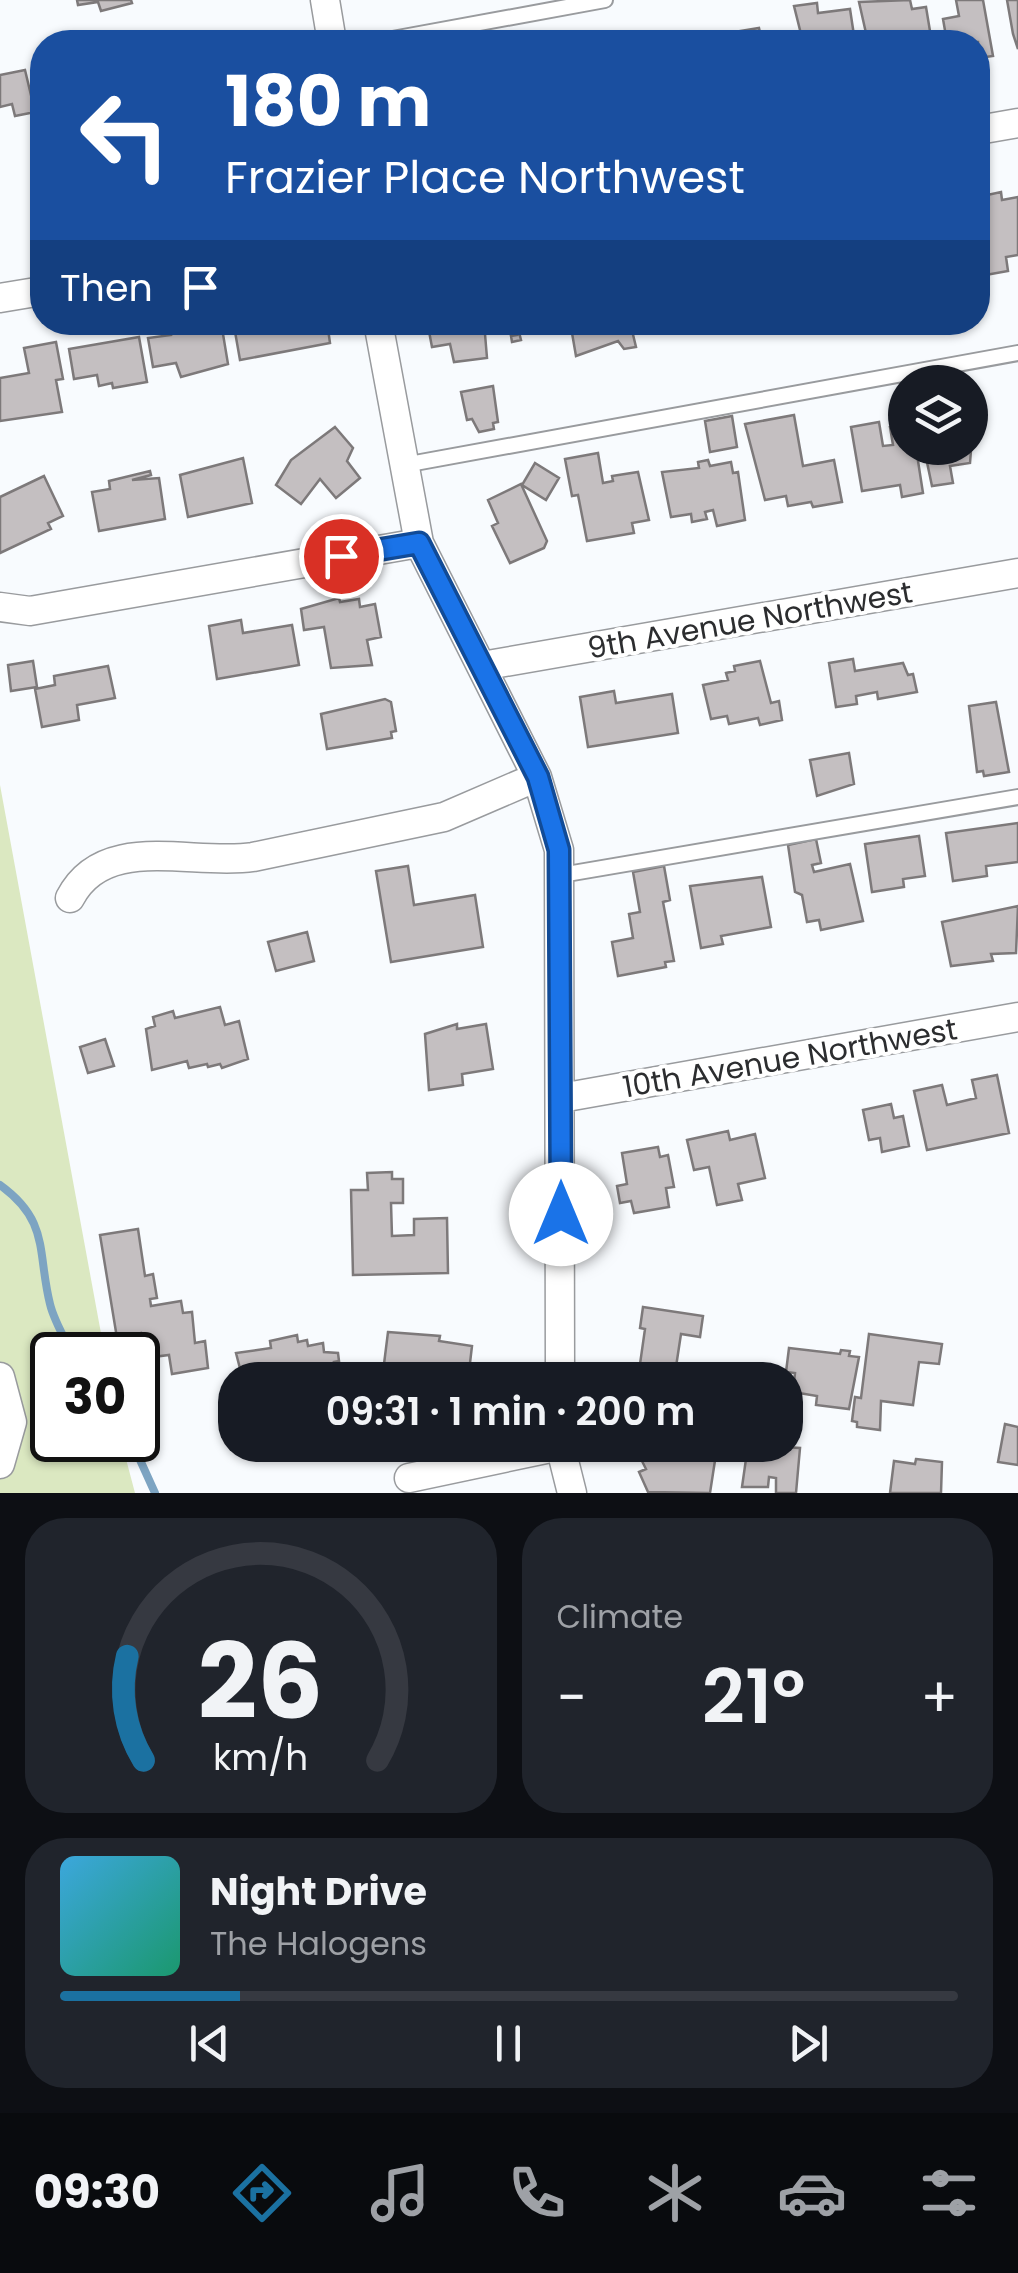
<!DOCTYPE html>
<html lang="en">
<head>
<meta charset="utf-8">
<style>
	:root { --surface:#171b24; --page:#20242c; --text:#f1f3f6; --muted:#9ea1a6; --line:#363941; --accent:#1b71a1 }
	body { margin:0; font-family:Poppins,sans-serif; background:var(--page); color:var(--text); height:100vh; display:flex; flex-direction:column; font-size:38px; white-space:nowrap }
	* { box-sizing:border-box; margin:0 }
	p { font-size:32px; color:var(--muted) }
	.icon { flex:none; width:55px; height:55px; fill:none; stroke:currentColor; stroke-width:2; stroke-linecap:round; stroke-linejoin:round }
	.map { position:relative; height:1493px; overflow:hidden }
	.side { display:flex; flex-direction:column; gap:25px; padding:25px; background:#0d0f14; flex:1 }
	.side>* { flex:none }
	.banner { position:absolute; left:30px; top:30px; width:960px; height:305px; border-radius:40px; box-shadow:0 2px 8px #0004; background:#1a4fa0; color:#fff; overflow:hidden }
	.fabs { position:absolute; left:888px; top:365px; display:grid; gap:20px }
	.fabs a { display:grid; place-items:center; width:100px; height:100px; border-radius:50%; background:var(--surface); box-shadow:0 2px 8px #0004; font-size:50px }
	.speed { position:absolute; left:30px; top:1332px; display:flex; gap:20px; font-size:50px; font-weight:700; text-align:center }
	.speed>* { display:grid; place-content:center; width:130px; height:130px; border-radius:50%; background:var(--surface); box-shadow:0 2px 8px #0004; line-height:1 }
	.speed .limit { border:5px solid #111; border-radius:15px; background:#fff; color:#111 }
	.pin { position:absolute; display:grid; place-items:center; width:85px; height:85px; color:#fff; margin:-42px; border:5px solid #fff; border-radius:50%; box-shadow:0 2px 10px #0007 }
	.me { position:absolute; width:110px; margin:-55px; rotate:0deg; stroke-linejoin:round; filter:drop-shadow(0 0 8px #0008) }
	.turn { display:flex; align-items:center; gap:35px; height:210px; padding:0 30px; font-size:45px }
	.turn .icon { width:130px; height:130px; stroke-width:2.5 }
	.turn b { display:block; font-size:70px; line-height:85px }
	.then { display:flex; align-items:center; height:95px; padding:0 30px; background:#0003; gap:20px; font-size:38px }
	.big { font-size:75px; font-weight:600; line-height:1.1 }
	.side .card { flex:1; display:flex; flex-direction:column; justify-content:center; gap:15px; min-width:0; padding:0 35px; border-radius:40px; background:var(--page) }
	.side .dial { align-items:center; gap:0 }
	.dial svg { height:260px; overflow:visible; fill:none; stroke:var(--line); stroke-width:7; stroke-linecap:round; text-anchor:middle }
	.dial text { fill:var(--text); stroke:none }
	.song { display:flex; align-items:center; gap:30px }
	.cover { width:120px; height:120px; border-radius:15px; background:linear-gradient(135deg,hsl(200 70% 55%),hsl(160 70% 35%)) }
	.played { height:10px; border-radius:5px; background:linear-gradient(90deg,var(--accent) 20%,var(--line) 20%) }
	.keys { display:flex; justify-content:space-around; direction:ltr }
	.heat { display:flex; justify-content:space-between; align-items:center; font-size:55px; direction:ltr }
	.side .tiles { flex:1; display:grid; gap:25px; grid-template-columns:1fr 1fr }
	.card:last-child { grid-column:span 2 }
	.trip { position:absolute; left:218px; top:1362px; width:585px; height:100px; border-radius:40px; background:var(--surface); box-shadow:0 2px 8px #0004; font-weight:600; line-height:100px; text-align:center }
	.menu { display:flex; height:160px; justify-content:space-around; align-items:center; background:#090b0e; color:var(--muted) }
	.menu .icon { width:70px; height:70px }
	.menu .on { color:var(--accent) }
	.menu b { font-size:45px; color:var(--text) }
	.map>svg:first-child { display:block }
	.green { fill:#dbe8c1 }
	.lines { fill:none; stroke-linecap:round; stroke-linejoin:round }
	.stream { stroke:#7da4c2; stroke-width:8 }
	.building { fill:#c4bfc1; stroke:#7d797a; stroke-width:2.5 }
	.service-casing { stroke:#999b9e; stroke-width:18 }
	.minor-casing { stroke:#999b9e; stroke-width:31 }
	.service { stroke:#fff; stroke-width:14 }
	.minor { stroke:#fff; stroke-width:28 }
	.route-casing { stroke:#114b97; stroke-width:25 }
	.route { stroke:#1a73e8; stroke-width:18 }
	.labels { text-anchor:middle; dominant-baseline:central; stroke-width:8; stroke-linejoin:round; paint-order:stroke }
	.street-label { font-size:30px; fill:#2c2d2f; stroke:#fff }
</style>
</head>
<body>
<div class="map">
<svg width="1018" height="1493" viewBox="0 0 1018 1493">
	<rect width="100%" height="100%" fill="#f8fbfe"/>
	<path class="green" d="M0,785L105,1355H52V1440H121L135,1493H0Z"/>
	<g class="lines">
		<path class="stream" d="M0,1185C50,1221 37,1252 50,1304C54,1321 65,1339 73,1355
			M131,1440L155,1493"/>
	</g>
	<path class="building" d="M77,0H131L132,3L101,11L98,2L78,5Z
		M910,0L912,9L926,7L931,37L868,42L859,2Z
		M956,0H983L993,56L978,58V42H947L943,19L959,16Z
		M1007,0H1018V49L1013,34Z
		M817,3L818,13L850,9L855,42H803L794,6Z
		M759,28L762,42H723L722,34Z
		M25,70L35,112L15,116L12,104L0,107V75Z
		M1001,192L1002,200L1018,197V255L1006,257L1008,271L980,276L978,197Z
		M221,322L228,364L181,377L176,363L153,367L148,338L171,335L170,329L186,325Z
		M252,322H327L330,343L240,360L234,326Z
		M423,322H484L487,358L454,362L450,344L432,347L428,326Z
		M500,322H538L539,328L519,332L521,340L512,342L511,336L517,335L514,323L501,326Z
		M575,322H630L636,347L624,349L618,341L576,356L572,333L577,332Z
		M139,337L147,382L113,388L112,383L99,386L97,375L74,379L69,349Z
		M56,342L63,379L56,380L62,412L0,421V378L29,373L24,348Z
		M493,386L498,422L493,423L494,429L479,432L472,419L467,420L461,392Z
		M794,415L803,466L834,460L842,502L813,507L811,502L788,506L786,496L765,500L745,424Z
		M732,416L737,447L710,452L705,421Z
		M974,416L977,437L972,438L970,463L950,466L953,483L932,486L924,448H970V417Z
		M879,422L883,446L893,445L890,427L905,425V448H916L923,493L902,497L900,485L862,491L851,427Z
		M335,427L353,448L347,461L360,478L336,498L320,479L301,504L276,485L291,460Z
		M598,453L603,483L613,481L612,476L638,472L649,520L632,523L634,533L587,541L578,495L572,496L565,459Z
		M243,458L252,503L188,517L180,475Z
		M708,460L710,466L731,462L733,473L738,472L745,520L717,526L713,510L705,512L707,519L692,522L691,514L671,517L662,472L699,468L698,462Z
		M535,463L559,478L546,500L522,485Z
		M150,471L151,475L132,480L159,478L165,519L99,531L92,492L110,489L109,481Z
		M44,476L63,516L48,523L51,529L0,553V497Z
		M521,484L547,541L544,548L510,563L492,526L498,523L488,500Z
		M339,598L340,602L359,599L360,607L375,604L381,637L367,640L372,665L331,668L324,627L304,630L301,609Z
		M241,620L243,633L292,625L299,665L217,679L209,626Z
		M853,659L855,671L903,663L908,675L913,674L917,692L878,699L877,692L856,696L857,704L836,707L829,663Z
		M33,661L37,687L11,691L8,665Z
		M760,661L771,703L779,701L782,720L760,725L758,718L729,724L727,716L711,719L703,685L728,680L726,673L735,671L734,666Z
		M108,666L115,698L77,705L79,720L42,727L35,689L55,685L54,676Z
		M614,691L616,703L672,694L678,733L588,747L580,697Z
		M385,699L391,702L396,731L391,732L392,738L327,749L321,714Z
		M996,702L1009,772L984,776L983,771L977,772L969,706Z
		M849,753L854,784L817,796L810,760Z
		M1018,823V862L986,866L987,876L953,881L946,833Z
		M919,836L925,876L903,879L904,887L872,892L865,844Z
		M816,839L821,863L812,865L814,872L850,864L863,921L821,930L819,920L807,922L802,895L795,892L788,845Z
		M408,866L414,905L475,895L483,947L391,962L376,871Z
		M664,866L670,900L663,902L674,961L665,962L666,967L618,976L612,942L633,938L629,914L640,912L633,872Z
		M762,877L771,927L721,936L723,944L701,948L690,886Z
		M1018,906L1016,953L991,954L993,961L951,966L942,922Z
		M307,932L314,961L276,971L268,942Z
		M220,1007L225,1025L239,1021L248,1059L222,1068L220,1064L208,1067L207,1064L189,1068L187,1061L152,1070L146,1029L155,1026L153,1017L173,1011L175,1018Z
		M457,1024V1029L486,1024L493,1069L462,1074L463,1085L429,1090L425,1034Z
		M105,1039L114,1066L88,1073L80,1047Z
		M997,1075L1009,1133L927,1150L914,1091L942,1085L947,1105L976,1098L972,1080Z
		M891,1104L894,1118L903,1116L909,1146L882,1152L880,1138L869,1140L863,1110Z
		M728,1131L730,1140L755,1134L765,1178L738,1184L742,1200L717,1205L709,1167L694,1170L687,1140Z
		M658,1147L660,1157L668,1155L674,1187L666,1188L669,1207L634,1213L631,1201L620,1203L617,1186L627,1184L622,1153Z
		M392,1172V1179H403V1203H391L392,1236L414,1235V1219L447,1218L448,1273L353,1275L351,1190H368L367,1173Z
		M138,1229L145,1276L153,1274L157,1298L150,1299L151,1306L181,1301L183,1313L192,1312L195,1343L205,1341L208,1368L172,1374L169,1355L145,1358L141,1333L117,1338L100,1235Z
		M643,1307L703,1316L700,1337L681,1334L674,1380H645L646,1373L639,1371L645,1329L640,1328Z
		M388,1332L440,1336L439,1341L472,1346L468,1380H391L392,1373L383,1372Z
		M869,1334L942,1344L939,1364L919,1362L913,1405L881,1401L880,1430L857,1427V1422L852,1421L855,1397L861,1398Z
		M297,1335L298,1342L307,1340L308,1346L323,1343L324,1352L338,1353L339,1361L334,1362L338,1380H243L236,1353L271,1348L270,1341Z
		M789,1348L840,1354L841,1350L850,1351L849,1356L859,1357L849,1409L816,1405L817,1396L793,1392L795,1373L786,1372Z
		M1005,1424L1018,1427V1465L998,1462Z
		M634,1445H675L679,1453L689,1450L716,1454L710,1493L648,1492L639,1472L646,1469Z
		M748,1445L800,1448L796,1493H776V1478L769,1477L768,1487H742Z
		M916,1459L942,1462L941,1493H890L894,1461L915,1464Z"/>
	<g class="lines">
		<defs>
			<path id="service" d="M376,42L605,0
				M404,465L1018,353
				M561,875L1018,797"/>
			<path id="minor" d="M325,0L332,42
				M978,130L1018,123
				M0,298L42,291
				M378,322L419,543L537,777L559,850L560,1380
				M0,607L30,611L419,543
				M482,666L1018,573
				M70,898C104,832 192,866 253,857L444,817L537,777
				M561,1098L1018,1017
				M0,1377L12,1422L0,1464
				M560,1445L572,1493
				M409,1478L560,1446"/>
		</defs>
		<use href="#service" class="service-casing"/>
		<use href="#minor" class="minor-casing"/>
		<use href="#service" class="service"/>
		<use href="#minor" class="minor"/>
	</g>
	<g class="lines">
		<defs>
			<path id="route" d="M341,556L419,543L538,777L559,850L561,1214"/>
		</defs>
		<use href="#route" class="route-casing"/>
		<use href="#route" class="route"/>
	</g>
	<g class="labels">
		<g class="street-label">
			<text transform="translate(750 620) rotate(-10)">9th Avenue Northwest</text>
			<text transform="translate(790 1058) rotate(-10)">10th Avenue Northwest</text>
		</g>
	</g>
</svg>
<div class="fabs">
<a><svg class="icon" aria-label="layers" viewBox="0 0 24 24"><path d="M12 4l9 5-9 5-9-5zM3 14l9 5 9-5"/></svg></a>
</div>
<div class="speed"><div class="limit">30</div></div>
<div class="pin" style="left:341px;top:556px;background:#d93025"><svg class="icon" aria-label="arrive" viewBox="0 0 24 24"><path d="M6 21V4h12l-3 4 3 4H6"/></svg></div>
<svg class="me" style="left:561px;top:1214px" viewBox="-20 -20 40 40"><circle r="19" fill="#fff"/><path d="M0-13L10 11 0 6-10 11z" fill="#1a73e8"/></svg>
<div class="trip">09:31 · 1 min · 200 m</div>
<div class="banner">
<div class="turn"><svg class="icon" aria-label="left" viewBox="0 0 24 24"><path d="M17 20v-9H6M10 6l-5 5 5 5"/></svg><div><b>180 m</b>Frazier Place Northwest</div></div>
<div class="then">Then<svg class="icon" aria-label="arrive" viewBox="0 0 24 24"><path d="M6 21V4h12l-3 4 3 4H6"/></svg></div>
</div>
</div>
<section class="side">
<div class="tiles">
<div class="card dial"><svg viewBox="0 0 100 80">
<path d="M14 69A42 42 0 1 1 86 69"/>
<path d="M14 69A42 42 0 0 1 9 37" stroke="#1b71a1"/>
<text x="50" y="56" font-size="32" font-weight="700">26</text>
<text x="50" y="72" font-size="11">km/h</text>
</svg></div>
<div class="card"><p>Climate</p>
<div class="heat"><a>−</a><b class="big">21°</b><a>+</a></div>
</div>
<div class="card">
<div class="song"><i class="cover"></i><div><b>Night Drive</b><p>The Halogens</p></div></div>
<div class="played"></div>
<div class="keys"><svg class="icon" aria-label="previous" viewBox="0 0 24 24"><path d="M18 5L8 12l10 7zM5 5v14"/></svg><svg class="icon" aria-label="pause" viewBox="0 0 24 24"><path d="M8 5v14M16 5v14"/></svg><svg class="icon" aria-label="next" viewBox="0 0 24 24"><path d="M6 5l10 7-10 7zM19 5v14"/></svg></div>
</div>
</div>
</section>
<nav class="menu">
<b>09:30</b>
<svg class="icon on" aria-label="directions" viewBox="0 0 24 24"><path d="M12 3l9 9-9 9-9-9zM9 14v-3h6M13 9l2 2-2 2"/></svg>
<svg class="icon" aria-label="music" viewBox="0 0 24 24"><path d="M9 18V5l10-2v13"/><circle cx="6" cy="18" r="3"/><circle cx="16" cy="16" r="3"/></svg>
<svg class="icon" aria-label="phone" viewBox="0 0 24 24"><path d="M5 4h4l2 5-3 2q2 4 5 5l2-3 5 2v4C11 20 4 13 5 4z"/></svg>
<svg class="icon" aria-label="climate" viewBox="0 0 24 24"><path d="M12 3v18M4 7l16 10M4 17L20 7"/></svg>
<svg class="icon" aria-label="car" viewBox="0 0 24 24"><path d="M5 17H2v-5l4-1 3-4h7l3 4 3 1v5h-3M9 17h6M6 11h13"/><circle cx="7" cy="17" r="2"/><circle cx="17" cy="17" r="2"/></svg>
<svg class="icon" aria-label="filters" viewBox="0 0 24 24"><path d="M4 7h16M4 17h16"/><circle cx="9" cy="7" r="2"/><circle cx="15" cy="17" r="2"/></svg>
</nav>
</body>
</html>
